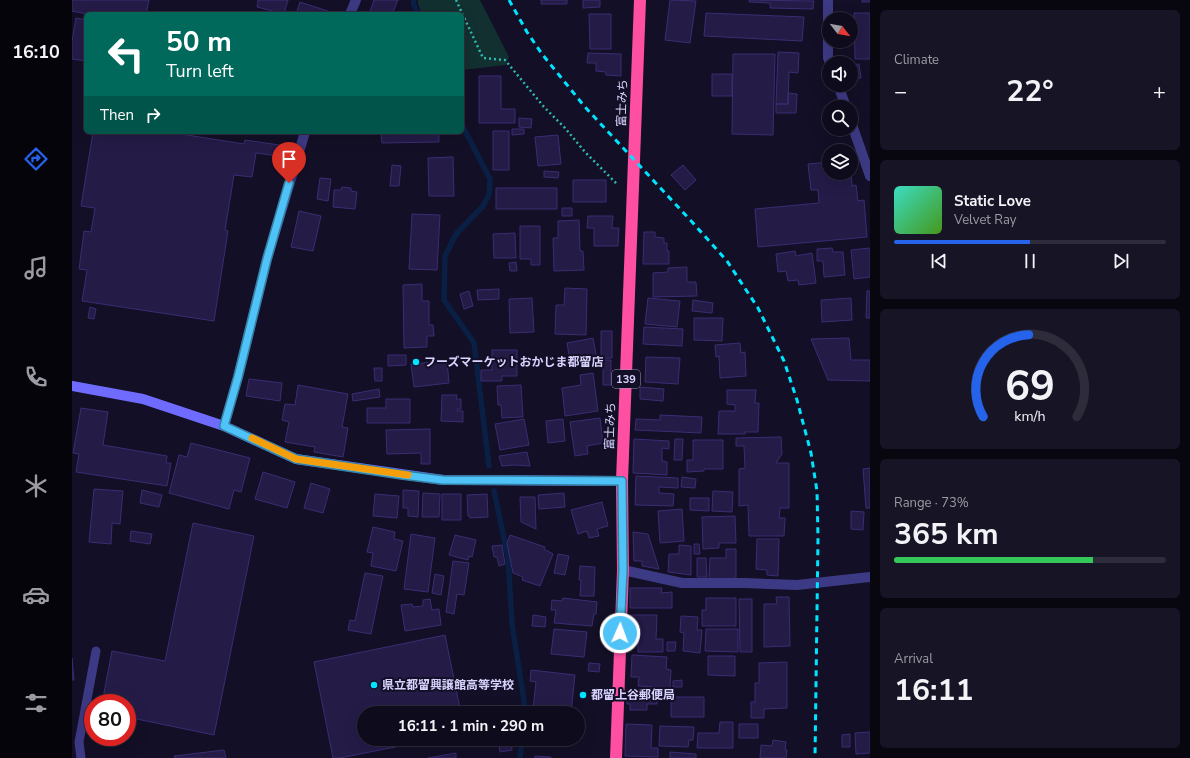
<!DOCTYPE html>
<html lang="en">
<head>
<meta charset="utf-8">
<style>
	:root { --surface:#0e0b1c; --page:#171425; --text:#f1f3f6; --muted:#9b9ba3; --line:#2e2b3b; --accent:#2563eb }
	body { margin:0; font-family:"Nunito Sans","Noto Sans JP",sans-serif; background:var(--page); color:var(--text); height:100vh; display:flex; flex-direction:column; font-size:15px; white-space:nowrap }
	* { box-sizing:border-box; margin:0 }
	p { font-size:13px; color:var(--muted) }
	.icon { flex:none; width:22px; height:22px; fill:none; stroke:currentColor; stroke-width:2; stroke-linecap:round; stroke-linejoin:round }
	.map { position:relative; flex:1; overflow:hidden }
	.details { display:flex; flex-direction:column; gap:10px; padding:10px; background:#08060f; width:320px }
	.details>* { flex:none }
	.guide { position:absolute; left:12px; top:12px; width:380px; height:122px; border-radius:6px; box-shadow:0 4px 16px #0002,0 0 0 1px var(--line); background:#00695c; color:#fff; overflow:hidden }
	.needle { width:26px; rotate:121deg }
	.tools { position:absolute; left:750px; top:12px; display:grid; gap:8px }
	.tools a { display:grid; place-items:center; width:36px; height:36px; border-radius:50%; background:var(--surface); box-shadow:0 4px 16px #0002,0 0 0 1px var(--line); font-size:20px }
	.speed { position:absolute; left:12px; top:694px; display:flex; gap:8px; font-size:20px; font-weight:700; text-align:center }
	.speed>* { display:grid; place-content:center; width:52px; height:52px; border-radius:50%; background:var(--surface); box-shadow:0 4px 16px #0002,0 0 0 1px var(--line); line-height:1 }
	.speed .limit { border:6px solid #d22; background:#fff; color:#111 }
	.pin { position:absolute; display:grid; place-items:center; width:34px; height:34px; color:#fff; margin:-41px -17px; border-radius:50% 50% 50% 0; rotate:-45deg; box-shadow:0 0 4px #0007 }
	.pin .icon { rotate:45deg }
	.me { position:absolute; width:44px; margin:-22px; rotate:2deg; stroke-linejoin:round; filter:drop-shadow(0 0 3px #0008) }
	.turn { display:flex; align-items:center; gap:14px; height:84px; padding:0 16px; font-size:18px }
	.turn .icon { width:52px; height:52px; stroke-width:2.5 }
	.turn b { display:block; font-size:28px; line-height:34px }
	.then { display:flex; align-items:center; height:38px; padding:0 16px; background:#0003; gap:8px; font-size:15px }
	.big { font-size:30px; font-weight:700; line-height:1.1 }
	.details .widget { flex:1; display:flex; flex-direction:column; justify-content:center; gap:6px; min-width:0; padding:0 14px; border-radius:6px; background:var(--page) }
	.details .dial { align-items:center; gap:0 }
	.dial svg { height:104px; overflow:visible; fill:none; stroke:var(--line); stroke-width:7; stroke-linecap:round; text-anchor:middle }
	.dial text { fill:var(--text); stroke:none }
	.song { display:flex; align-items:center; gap:12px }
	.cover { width:48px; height:48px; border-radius:6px; background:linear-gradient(135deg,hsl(170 70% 55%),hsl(100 70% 35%)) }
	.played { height:4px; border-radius:2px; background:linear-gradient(90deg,var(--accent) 50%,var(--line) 50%) }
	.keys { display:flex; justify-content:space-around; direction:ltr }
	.heat { display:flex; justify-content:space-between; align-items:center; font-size:22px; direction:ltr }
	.charge { height:6px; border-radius:3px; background:linear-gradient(90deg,#34c759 73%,var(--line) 0) }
	.trip { position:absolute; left:285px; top:706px; width:228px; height:40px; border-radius:20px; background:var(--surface); box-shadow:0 4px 16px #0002,0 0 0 1px var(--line); font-weight:700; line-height:40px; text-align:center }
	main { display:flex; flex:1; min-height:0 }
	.tab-bar { display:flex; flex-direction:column; width:72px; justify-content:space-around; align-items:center; background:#06040b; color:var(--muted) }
	.tab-bar .icon { width:28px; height:28px }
	.tab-bar .selected { color:var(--accent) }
	.tab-bar b { font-size:18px; color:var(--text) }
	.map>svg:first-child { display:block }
	.green { fill:#12302f }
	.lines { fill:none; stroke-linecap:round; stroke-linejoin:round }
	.stream { stroke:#0a1f44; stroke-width:5.5 }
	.building { fill:#241b47; stroke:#3b2d73 }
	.path { stroke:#2fb8b0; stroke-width:2.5; stroke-dasharray:2 3; stroke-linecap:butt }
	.lane { stroke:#3d3a85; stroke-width:9 }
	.street { stroke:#3d3a85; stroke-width:10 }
	.secondary { stroke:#6f6bff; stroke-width:10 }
	.highway { stroke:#ff4fa3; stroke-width:12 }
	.rail { stroke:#00e5ff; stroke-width:3; stroke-dasharray:6 5; stroke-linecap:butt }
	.route-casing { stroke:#337fa1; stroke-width:10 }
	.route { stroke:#4fc3f7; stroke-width:7 }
	.slow { stroke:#f59e0b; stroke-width:7 }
	.poi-dot { fill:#00e5ff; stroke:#130f26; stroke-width:1.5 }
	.labels { text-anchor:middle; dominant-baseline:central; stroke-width:4; stroke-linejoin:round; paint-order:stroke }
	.shield { fill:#130f26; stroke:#9e99be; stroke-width:1 }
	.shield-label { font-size:11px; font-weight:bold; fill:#d9d4ff }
	.street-label { font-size:12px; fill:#d9d4ff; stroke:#130f26 }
	.poi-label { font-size:12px; font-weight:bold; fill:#d9d4ff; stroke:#130f26; text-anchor:start }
</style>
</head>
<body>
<main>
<nav class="tab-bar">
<b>16:10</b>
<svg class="icon selected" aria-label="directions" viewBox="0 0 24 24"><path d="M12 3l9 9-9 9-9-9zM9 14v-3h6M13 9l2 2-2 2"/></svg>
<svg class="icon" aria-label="music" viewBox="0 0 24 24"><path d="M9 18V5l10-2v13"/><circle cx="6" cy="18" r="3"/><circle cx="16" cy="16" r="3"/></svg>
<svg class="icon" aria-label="phone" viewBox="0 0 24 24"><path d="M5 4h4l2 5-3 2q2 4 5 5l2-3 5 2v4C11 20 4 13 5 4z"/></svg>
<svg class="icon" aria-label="climate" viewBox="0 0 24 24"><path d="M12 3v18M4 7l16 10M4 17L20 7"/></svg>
<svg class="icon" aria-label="car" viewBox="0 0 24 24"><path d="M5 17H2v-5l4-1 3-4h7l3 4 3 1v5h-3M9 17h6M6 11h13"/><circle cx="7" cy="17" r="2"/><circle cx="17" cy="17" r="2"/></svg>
<svg class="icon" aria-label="filters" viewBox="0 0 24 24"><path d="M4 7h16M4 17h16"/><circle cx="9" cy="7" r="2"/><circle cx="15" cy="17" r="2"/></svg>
</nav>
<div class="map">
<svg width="798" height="758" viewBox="0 0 798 758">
	<rect width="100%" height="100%" fill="#130f26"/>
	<path class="green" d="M346,0H408L437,57L434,65L390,70V14H350L346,4Z"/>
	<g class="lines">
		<path class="stream" d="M342,0L341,3L346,14
			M390,125L418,179L417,195L411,206L384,234L373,256L372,300L402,343L417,466
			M422,491L436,557L440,624L453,707L452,713
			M448,758L450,739"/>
	</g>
	<path class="building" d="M0,0H77L74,14H15L0,11Z
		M186,0H216L212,14L185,7Z
		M302,0H326L320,14H297Z
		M469,0H495V4H469Z
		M511,0H528V7L511,8Z
		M598,0L624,1L618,43L593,40Z
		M677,0L742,1L741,9L698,8V3L677,2Z
		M790,0H798V2H790Z
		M228,2L265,14H224Z
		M634,13L732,17L730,41L632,36Z
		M782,13H798V59H783Z
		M517,14H539V49H518Z
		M4,18L14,20V61L0,59V41Z
		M706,52L727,53L726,73L717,72L716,104H704Z
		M516,53L549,54V76L534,75V72L524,71V63H515Z
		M661,54H703L701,135L660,134Z
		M787,64L789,78L779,79V65Z
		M640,74H660V96H640Z
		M407,76H429V109H443V123H407Z
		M716,93L725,94L724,113H704V104H716Z
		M447,118L460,119L459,128L447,127Z
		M440,129H452V134L440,135Z
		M421,131H437V170H421Z
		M21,132H96L172,144L173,140L214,146L213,157L184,153L180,177L162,175L153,230L156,231L142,321L10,301L15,270L7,269L12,231L19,232L23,208L9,206Z
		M314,132H367V142L310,143L309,134H314Z
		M486,135L489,164L466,166L463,137Z
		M381,157L382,196H357L356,158Z
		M757,162V173H779L780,186L784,185L786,201L792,200L795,237L686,247L683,209L747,203L746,190H739L736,164Z
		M320,165L329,166L327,186H318Z
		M611,165L624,180L613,190L599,175Z
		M472,171L487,172L486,178L472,177Z
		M248,178L259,179L256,201L245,199Z
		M501,180H534V202H501Z
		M270,187L279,188V191L285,192L283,209L261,207L262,190H269Z
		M424,188H485V209H424Z
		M490,208H500V216H490Z
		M227,211L249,216L241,251L219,247Z
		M340,214L368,215L365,270L337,269Z
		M516,216H541L540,228H547L546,246H522V228H515Z
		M507,220L508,251H511L512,270L482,271L481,238H486V221Z
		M448,226H468V265H459V259H448Z
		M572,232H583V237L592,238V243H595V251H597V264H571Z
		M443,233L444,258H422L421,234Z
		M760,248L761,252H771L773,275L752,277L751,261H745V249Z
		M798,248V277L782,279L779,250Z
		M723,251L724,256L740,253L744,283L727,285L726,280L716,281L714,271L706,272L704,254Z
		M444,262L445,271H438L437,263Z
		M615,267V282H624L625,296L581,297V273L596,272V268Z
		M350,284V301H357V325H361L362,336H355V347L332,348L331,285Z
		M493,288L515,289L514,335L483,334L484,305H492Z
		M427,289V299L406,300L405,290Z
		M397,291L401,306L392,309L388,294Z
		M795,291H798V318H794Z
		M460,298L462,332L438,333L437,299Z
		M576,298L608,301L605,327L573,324Z
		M779,298L780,320L750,322L749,300Z
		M621,300L641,303L640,313L620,311Z
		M18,307L24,309L22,319L16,318Z
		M622,318H651L650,341L622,340Z
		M572,327L611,329L610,346L571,344Z
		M529,331H540V358H529Z
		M521,338L526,365L509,368L508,359L498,361L495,343Z
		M777,338L779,360H798V381L756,380L739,339Z
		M668,343L669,353L673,352L674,376L648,378L647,356L644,357L643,345Z
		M420,350H445V376H430V381H409V370H420Z
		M316,355H334V365L316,366Z
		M574,357L608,358L606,384L573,382Z
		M531,360H539V385H531Z
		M375,361L377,383L342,387L339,364Z
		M302,368H310V381H303Z
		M521,373L526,411L493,416L490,388L509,385L508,375Z
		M177,379L210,383L208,401L174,396Z
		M226,385L276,394L270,427L276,428L271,457L242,452L243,447L213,442L217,422L210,420L213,404L223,405Z
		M449,385L451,417L430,418L429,405H426L425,386Z
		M568,387L592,389L591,401L568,399Z
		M307,389L308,397L281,401L280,394Z
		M655,390H684L683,403H687L686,432H673V434H646L647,411H663V405L655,404Z
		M370,395H385L384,399H389V409H385V411H391V422L369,421Z
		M314,399H338V423H295V408H314Z
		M9,408L36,412L31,445L95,456L94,463H99L95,486L4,472L7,454L1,453Z
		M588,415L630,417L629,433L563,430L564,419L588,420Z
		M528,418L531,443L515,446L516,454L503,456L498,422Z
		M452,419L457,445L428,450L423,424Z
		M491,419L493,441L476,443L474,421Z
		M358,429V464H349V453L315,454L314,430Z
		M709,437L710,454L704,463H717V508H708L707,518H713L712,536H677L676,505L667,506V469L673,468L672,446H664V438Z
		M562,439L597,441V449L590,448V461L595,462V475L561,473Z
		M603,439H611L610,460H602Z
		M621,440H651V469H632V471L615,472V460H621Z
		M119,443L178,458L169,492L162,490L157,509L97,493L107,455L115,457Z
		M455,452L458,466L442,465L430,466L427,456Z
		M798,468V508H794L791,469Z
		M191,472L223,482L215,508L183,499Z
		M564,476L606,478V488L587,487V493L602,494L601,506L563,505Z
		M610,477L624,479L623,488L609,487Z
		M239,483L258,489L251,513L232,508Z
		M22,489L51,491L48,524L40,523L39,544L17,542Z
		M70,490L90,495L87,507L68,503Z
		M331,490L347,491L346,517L336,516V508H331Z
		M641,491L661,492L660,512L640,511Z
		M351,493L368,494L367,517H350Z
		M492,493L493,507L467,509L466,495Z
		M303,494L327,496L325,518L301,516Z
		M370,494H389V520H370Z
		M415,494L416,517L398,518V516H396L395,495Z
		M448,497H463L464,529L449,522Z
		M618,498H637V511L618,510Z
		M530,502L536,526L525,529L527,536L517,538L515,531L506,534L499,510Z
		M610,509L612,541L588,543L586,511Z
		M779,511L792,512L791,530L779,529Z
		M663,516L664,543H647V548L631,549L630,517Z
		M121,523L182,536L142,735L55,717V703H30L40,651L93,661Z
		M301,527L323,532L322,539L331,541L324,571L299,566L301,553L295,552Z
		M59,531L80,534L78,544L58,541Z
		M561,532L576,534L587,569L570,566V561H562Z
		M339,534L363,538L356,592L332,589Z
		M383,535L404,540L400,557L397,556L396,560L377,555Z
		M438,535L473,547L472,549L481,554L468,586L450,580L451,577L441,573L435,543Z
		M685,539H707L706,576L695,575V570L684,569Z
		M622,544H627L628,554H622Z
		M430,545L433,564L427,566L425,557H422L420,546Z
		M607,545L619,546V575L596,572L597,554H607Z
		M654,549H664V579H637L638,558H654Z
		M486,554L497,556L493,575L482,573Z
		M625,558H634L635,577H625Z
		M381,561L397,563L392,595L385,594L382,614L374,612Z
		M508,566L523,567L522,596H508L509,580H507Z
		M293,573L311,576L299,634L276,630L278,620L283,621Z
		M363,574L372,576L369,595L360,593Z
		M558,588H590L589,593L600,592V608H558Z
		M704,597H717L718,646L692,647V604H705Z
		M491,598L525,602L524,614H522L520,626L482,623L484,610H479L480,600L490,601Z
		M634,598H664V626H630V610H634Z
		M358,599L360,610L367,609L369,625L333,631L329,605L340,604L341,607L351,606V600Z
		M667,599H680V652H668Z
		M461,615L474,617L473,627L460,626Z
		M558,615H585L584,639H591V652H566V639H558Z
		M609,616L626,617L625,630H630L628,653L611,651L612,633L608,632Z
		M482,629L515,632L512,657L479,654Z
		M634,629H666V652L633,651Z
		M373,635L389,713H292V739H363L268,758H261L242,662Z
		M595,642H604L603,651H595Z
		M560,655L595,657L594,669L599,670L598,688L566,686L567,677H559Z
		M636,656H663V676L636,675Z
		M0,658L2,680H0Z
		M715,662V708L692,709V718H679V702H683V683H687V663Z
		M517,663L528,664L527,672L516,671Z
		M459,670L503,675L499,713L461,709L464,682L458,681Z
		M610,680V687H601V681Z
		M555,690L585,691V704H575V710H558V704H555Z
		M599,697H632V717H599Z
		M648,722H661V748H625L626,733H647Z
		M554,724L580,725L579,748H586V757L553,756Z
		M667,724H686V738H667Z
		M588,726L622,727L621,740H617L616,747L587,746Z
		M798,732V753L784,754L783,733Z
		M778,734V747H770V735Z
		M426,739H439L440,750L428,752Z
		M701,740L714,742L713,750H715L714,758H688L689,745L700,746Z
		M152,750L154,758H103L102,756Z
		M598,752L624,754V758H598Z
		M384,753V758H356Z
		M463,756L479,757V758H463Z"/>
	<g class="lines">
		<path class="path" d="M384,0L411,58L433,60L472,107L493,128L513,152L546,185"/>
		<path class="lane" d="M9,758L7,742L24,651"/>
		<path class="street" d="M756,0V58L758,63
			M278,14L284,0
			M766,85L774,107
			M779,122L798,176
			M152,426L166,377L195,259L233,132
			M551,570L610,583H673L725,585L798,577"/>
		<path class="secondary" d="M0,386L71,399L152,426L224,459L371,480L550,481"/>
		<path class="highway" d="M544,758L551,570L550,481L568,0"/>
		<path class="rail" d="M437,0L455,32L470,54L513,107L621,223L655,261L686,308L712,361L725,400L739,453L745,491L746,538L743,758"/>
	</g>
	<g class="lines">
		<defs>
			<path id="route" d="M217,183L195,259L166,377L152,426L224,459L331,475L371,480L550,481L551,570L548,633"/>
		</defs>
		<use href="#route" class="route-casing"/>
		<use href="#route" class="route"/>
		<path class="slow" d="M180,438L224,459L336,475"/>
	</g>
	<g class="poi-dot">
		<circle cx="344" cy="362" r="4"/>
		<circle cx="302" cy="685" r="4"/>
		<circle cx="511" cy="695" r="4"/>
	</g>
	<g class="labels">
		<rect class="shield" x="540" y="370" width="28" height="18" rx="3"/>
		<g class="shield-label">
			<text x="554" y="379">139</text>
		</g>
		<g class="street-label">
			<text transform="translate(550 103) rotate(-88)">富士みち</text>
			<text transform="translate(538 426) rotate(-88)">富士みち</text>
		</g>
		<g class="poi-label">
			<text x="352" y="362">フーズマーケットおかじま都留店</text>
			<text x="310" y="685">県立都留興譲館高等学校</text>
			<text x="519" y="695">都留上谷郵便局</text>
		</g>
	</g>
</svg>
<div class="tools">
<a><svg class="needle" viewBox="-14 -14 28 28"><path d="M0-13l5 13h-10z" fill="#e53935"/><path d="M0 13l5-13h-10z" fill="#9b9ba3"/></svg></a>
<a><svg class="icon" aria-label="sound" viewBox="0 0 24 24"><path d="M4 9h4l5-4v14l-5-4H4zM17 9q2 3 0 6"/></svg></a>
<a><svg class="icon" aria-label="search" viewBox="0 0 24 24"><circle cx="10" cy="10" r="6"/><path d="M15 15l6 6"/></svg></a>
<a><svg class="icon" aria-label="layers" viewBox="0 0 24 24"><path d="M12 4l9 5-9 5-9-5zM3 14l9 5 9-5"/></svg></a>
</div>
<div class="speed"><div class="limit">80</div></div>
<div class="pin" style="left:217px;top:183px;background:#d93025"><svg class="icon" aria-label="arrive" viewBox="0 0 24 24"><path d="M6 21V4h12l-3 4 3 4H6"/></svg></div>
<svg class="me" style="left:548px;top:633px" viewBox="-20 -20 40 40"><circle r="17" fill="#4fc3f7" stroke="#fff" stroke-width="3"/><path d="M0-11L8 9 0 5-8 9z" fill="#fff"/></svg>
<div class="trip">16:11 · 1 min · 290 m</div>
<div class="guide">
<div class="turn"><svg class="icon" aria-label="left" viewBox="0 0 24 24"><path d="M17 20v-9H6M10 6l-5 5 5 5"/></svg><div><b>50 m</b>Turn left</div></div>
<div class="then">Then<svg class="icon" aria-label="right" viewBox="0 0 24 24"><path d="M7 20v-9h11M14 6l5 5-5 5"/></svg></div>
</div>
</div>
<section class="details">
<div class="widget"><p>Climate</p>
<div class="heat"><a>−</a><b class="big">22°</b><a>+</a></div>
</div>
<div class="widget">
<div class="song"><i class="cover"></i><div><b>Static Love</b><p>Velvet Ray</p></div></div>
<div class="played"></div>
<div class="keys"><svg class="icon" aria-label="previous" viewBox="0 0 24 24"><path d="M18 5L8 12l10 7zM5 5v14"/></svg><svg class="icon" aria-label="pause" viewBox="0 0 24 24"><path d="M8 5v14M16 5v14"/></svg><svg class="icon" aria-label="next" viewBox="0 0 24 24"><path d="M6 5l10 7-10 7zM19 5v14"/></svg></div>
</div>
<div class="widget dial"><svg viewBox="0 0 100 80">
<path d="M14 69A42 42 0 1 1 86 69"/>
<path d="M14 69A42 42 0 0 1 49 6" stroke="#2563eb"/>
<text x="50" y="56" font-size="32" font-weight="700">69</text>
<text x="50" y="72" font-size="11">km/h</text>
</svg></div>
<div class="widget"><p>Range · 73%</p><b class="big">365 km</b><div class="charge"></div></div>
<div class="widget"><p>Arrival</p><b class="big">16:11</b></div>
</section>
</main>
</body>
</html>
